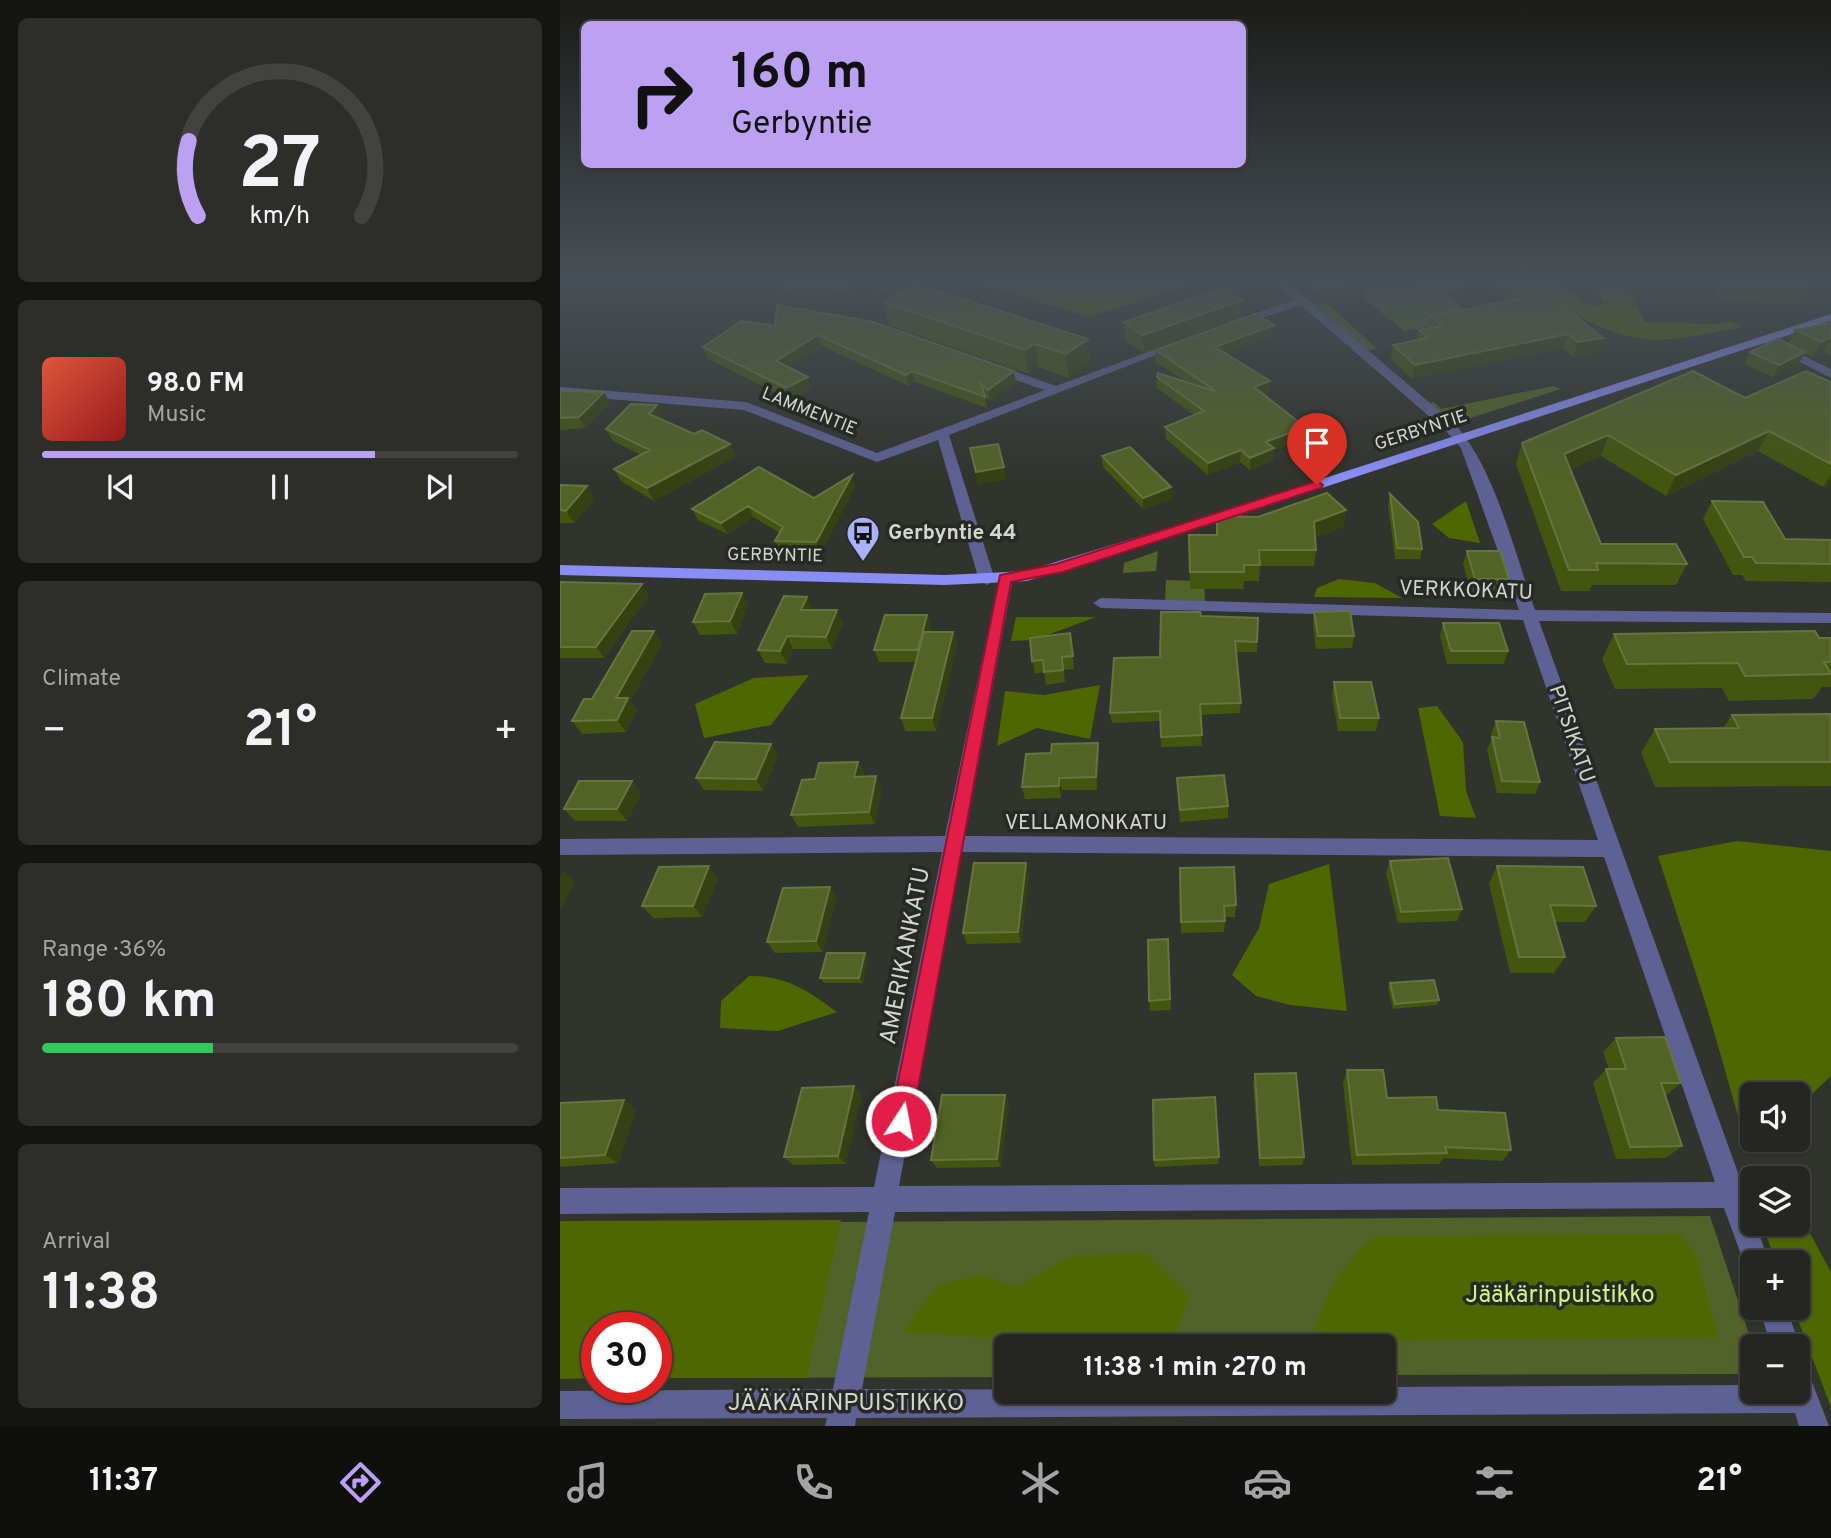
<!DOCTYPE html>
<html lang="en">
<head>
<meta charset="utf-8">
<style>
	:root { --surface:#252622; --page:#2d2e2a; --text:#f1f3f6; --muted:#a3a5a5; --line:#424340; --accent:#bca0f2 }
	body { margin:0; font-family:Overpass,sans-serif; background:var(--page); color:var(--text); height:100vh; display:flex; flex-direction:column; font-size:26px; white-space:nowrap }
	* { box-sizing:border-box; margin:0 }
	p { font-size:23px; color:var(--muted) }
	.icon { flex:none; width:38px; height:38px; fill:none; stroke:currentColor; stroke-width:2; stroke-linecap:round; stroke-linejoin:round }
	.map { position:relative; flex:1; overflow:hidden }
	.panel { display:flex; flex-direction:column; gap:18px; padding:18px; background:#141513; width:560px }
	.panel>* { flex:none }
	.hud { position:absolute; left:21px; top:21px; width:665px; height:147px; border-radius:10px; box-shadow:0 2px 5px #0004,0 0 0 2px var(--line); background:#bca0f2; color:#111; overflow:hidden }
	.buttons { position:absolute; left:1180px; top:1082px; display:grid; gap:14px }
	.buttons a { display:grid; place-items:center; width:70px; height:70px; border-radius:10px; background:var(--surface); box-shadow:0 2px 5px #0004,0 0 0 2px var(--line); font-size:35px }
	.speed { position:absolute; left:21px; top:1312px; display:flex; gap:14px; font-size:35px; font-weight:700; text-align:center }
	.speed>* { display:grid; place-content:center; width:91px; height:91px; border-radius:50%; background:var(--surface); box-shadow:0 2px 5px #0004,0 0 0 2px var(--line); line-height:1 }
	.speed .limit { border:10px solid #d22; background:#fff; color:#111 }
	.pin { position:absolute; display:grid; place-items:center; width:60px; height:60px; color:#fff; margin:-72px -30px; border-radius:50% 50% 50% 0; rotate:-45deg; box-shadow:0 0 7px #0007 }
	.pin .icon { rotate:45deg }
	.me { position:absolute; width:77px; margin:-38px; rotate:11deg; stroke-linejoin:round; filter:drop-shadow(0 0 5px #0008) }
	.turn { display:flex; align-items:center; gap:24px; height:147px; padding:0 35px; font-size:32px }
	.turn .icon { width:91px; height:91px; stroke-width:2.5 }
	.turn b { display:block; font-size:49px; line-height:60px }
	.big { font-size:52px; font-weight:700; line-height:1.1 }
	.panel .card { flex:1; display:flex; flex-direction:column; justify-content:center; gap:10px; min-width:0; padding:0 24px; border-radius:10px; background:var(--page) }
	.panel .dial { align-items:center; gap:0 }
	.dial svg { height:182px; overflow:visible; fill:none; stroke:var(--line); stroke-width:7; stroke-linecap:round; text-anchor:middle }
	.dial text { fill:var(--text); stroke:none }
	.song { display:flex; align-items:center; gap:21px }
	.cover { width:84px; height:84px; border-radius:10px; background:linear-gradient(135deg,hsl(10 70% 55%),hsl(0 70% 35%)) }
	.played { height:7px; border-radius:4px; background:linear-gradient(90deg,var(--accent) 70%,var(--line) 70%) }
	.keys { display:flex; justify-content:space-around; direction:ltr }
	.heat { display:flex; justify-content:space-between; align-items:center; font-size:38px; direction:ltr }
	.charge { height:10px; border-radius:5px; background:linear-gradient(90deg,#34c759 36%,var(--line) 0) }
	.trip { position:absolute; left:434px; top:1334px; width:402px; height:70px; border-radius:10px; background:var(--surface); box-shadow:0 2px 5px #0004,0 0 0 2px var(--line); font-weight:700; line-height:70px; text-align:center }
	.dock { display:flex; height:112px; justify-content:space-around; align-items:center; background:#0f0f0e; color:var(--muted) }
	.dock .icon { width:49px; height:49px }
	.dock .active { color:var(--accent) }
	.dock b { font-size:32px; color:var(--text) }
	main { display:flex; flex:1; min-height:0 }
	.map>svg:first-child { display:block }
	.green { fill:#516329 }
	.forest { fill:#4f6701 }
	.lines { fill:none; stroke-linecap:round; stroke-linejoin:round }
	.minor { fill:#5e6194; fill-rule:evenodd }
	.major { fill:#8a8df5; fill-rule:evenodd }
	.wall { fill:#445510 }
	.shaded-wall { fill:#364113 }
	.building { fill:#536225; stroke:#677440; stroke-width:2 }
	.route { fill:#e11d48; stroke:#92132f; stroke-width:2 }
	.labels { text-anchor:middle; dominant-baseline:central; stroke-width:7; stroke-linejoin:round; paint-order:stroke }
	.far-street-label { font-size:18px; fill:#d3d5d1; stroke:#272924 }
	.poi-label { font-size:21px; font-weight:bold; fill:#d3d5d1; stroke:#272924; text-anchor:start }
	.street-label { font-size:21px; fill:#d3d5d1; stroke:#272924 }
	.near-street-label { font-size:24px; fill:#d3d5d1; stroke:#272924 }
	.near-park-label { font-size:24px; fill:#cff481; stroke:#272924 }
</style>
</head>
<body>
<main>
<section class="panel">
<div class="card dial"><svg viewBox="0 0 100 80">
<path d="M14 69A42 42 0 1 1 86 69"/>
<path d="M14 69A42 42 0 0 1 10 36" stroke="#bca0f2"/>
<text x="50" y="56" font-size="32" font-weight="700">27</text>
<text x="50" y="72" font-size="11">km/h</text>
</svg></div>
<div class="card">
<div class="song"><i class="cover"></i><div><b>98.0 FM</b><p>Music</p></div></div>
<div class="played"></div>
<div class="keys"><svg class="icon" aria-label="previous" viewBox="0 0 24 24"><path d="M18 5L8 12l10 7zM5 5v14"/></svg><svg class="icon" aria-label="pause" viewBox="0 0 24 24"><path d="M8 5v14M16 5v14"/></svg><svg class="icon" aria-label="next" viewBox="0 0 24 24"><path d="M6 5l10 7-10 7zM19 5v14"/></svg></div>
</div>
<div class="card"><p>Climate</p>
<div class="heat"><a>−</a><b class="big">21°</b><a>+</a></div>
</div>
<div class="card"><p>Range · 36%</p><b class="big">180 km</b><div class="charge"></div></div>
<div class="card"><p>Arrival</p><b class="big">11:38</b></div>
</section>
<div class="map">
<svg width="1271" height="1426" viewBox="0 0 1271 1426">
	<rect width="100%" height="100%" fill="#31332d"/>
	<path class="green" d="M898,279L908,288L886,291L911,318L844,331L806,300L801,289Z
		M767,303L816,348L807,351L756,305Z
		M993,386L1001,389L895,423L868,404L874,402L881,409Z
		M598,551L596,571L563,573L564,563Z
		M606,580L644,581L645,601H605Z
		M1150,1216L1193,1346L1192,1374L824,1375V1346H446V1377L96,1378V1328H37L0,1224Z"/>
	<path class="forest" d="M402,279H649L530,317Z
		M993,279L1029,305H1044L1036,287L1069,289L1085,322L1159,324L1171,321L1182,327C1159,331 1135,337 1112,339C1057,345 1004,310 962,280Z
		M906,501L920,543L889,538L872,524Z
		M779,579L815,583L842,598L754,597L757,588Z
		M456,617H536L474,640L451,641Z
		M249,675L211,725L144,738L135,704L194,678Z
		M540,685L530,739L477,728L437,746L445,691L484,695Z
		M877,706L903,742L906,791L916,818L880,816L858,708Z
		M1177,841L1271,851V1076L1237,1108V1094H1192V1139H1205L1189,1154L1148,1011L1098,856Z
		M769,864L787,1011L730,1005L696,996L672,975L699,928L709,884Z
		M189,976C225,975 249,991 277,1012L218,1031L160,1028L161,1001Z
		M281,1220L246,1378H96V1328H37V1378L0,1379V1221Z
		M1202,1224H1245L1271,1272V1407L1233,1307H1237V1262H1216Z
		M1120,1234L1135,1253L1158,1337L750,1342C768,1291 774,1272 816,1236Z
		M586,1253L629,1296L612,1346H558L343,1332L378,1285L421,1275L457,1287L511,1256Z"/>
	<g class="lines">
		<path class="minor" d="M712,279H724L896,425C936,472 954,551 975,610L1271,613V623L979,621L1186,1195L1192,1223H1195L1209,1262H1192V1274L1187,1271L1164,1208L335,1212L302,1389L824,1391V1387L1192,1385V1391H1237V1365L1247,1369L1269,1426H1239L1235,1413L296,1418L295,1426H265L267,1418L0,1419V1391L273,1389L309,1212L0,1214V1188L314,1187L382,852L0,855V839L385,836L440,574H450L453,578L405,836L1038,840L963,620L541,608L533,603L541,598L959,610L901,448L886,431L741,305L680,325H672V321L735,300ZM402,852L1044,857L1155,1182L339,1186Z
			M1203,336L1271,369V378L1199,341L1197,339Z
			M612,343L622,345L389,435L435,580L427,585L419,580L378,440L317,462L184,410L0,395V387L186,402L317,453L485,390L429,371V365H437L496,386Z
			M1198,1307H1226L1240,1346L1237,1353V1346H1212Z"/>
		<path class="major" d="M1271,314V321L661,521L467,581L385,585L0,575V565L385,575L466,571L651,515Z"/>
	</g>
	<path class="wall" d="M218,279H353L339,292L293,286L292,293L234,297L232,292L221,293L217,282Z
		M740,279H825L824,282L801,287L800,293L765,300Z
		M921,279H970L1043,338L1038,352L1013,357L1003,348L852,379L831,359L833,345L857,340L859,330L869,328L871,316L947,301Z
		M1148,279H1271V284L1246,283L1248,286L1239,304L1160,301Z
		M323,302L528,339L530,362L509,378L478,367L469,374L329,325Z
		M217,305L456,383L430,401L425,397L427,408L355,382L349,386L262,346L229,367L252,388L230,400L148,359L143,347L215,326Z
		M681,317L584,353L565,340L564,322Z
		M1271,323V356L1263,352L1253,357L1244,353L1239,364L1213,377L1184,364L1190,352L1228,344L1235,330Z
		M713,336L666,354L710,381V393L704,395L745,427L744,439L714,450L713,460L690,470L680,462L648,475L606,439L605,427L634,415L597,388V377L625,381L596,362V350Z
		M1271,382V483L1263,487L1198,451L1106,496L1041,456L1010,469L1041,544L1127,564L1116,585H1032L1029,591H1001L956,464L962,443L1185,398Z
		M0,391L50,403L25,428L0,430Z
		M103,418L102,419L176,456L94,501L61,481L54,469L81,455L53,441L46,429Z
		M542,456L611,487L612,499L583,509L543,467Z
		M292,475L295,487L260,554L220,552L215,541L220,533L193,517L167,534L138,520L132,509L254,498Z
		M0,485L34,499L14,523H0Z
		M830,494L862,549L860,559H835L828,505Z
		M1152,501L1225,539L1271,540V582L1186,581L1182,575H1173L1143,519Z
		M786,510L783,527L755,537L756,550L754,566H700L699,581H684L683,589H630L629,535H656L698,517Z
		M907,551L949,579L945,592H911L903,564Z
		M0,582L89,595L44,658H0Z
		M182,593L188,606L177,634L140,635L133,622Z
		M253,610L283,623L272,649H233L227,664L205,663L198,650Z
		M754,612L794,636L792,648L756,649L753,624Z
		M367,615L371,628L369,632H393L397,645L376,731H345L341,718L356,662H319L314,650Z
		M641,616L697,642V652H676L681,703L680,713L640,715L642,746L601,747L600,721L552,723L550,713L600,657Z
		M883,623L948,651L944,664H887L880,636Z
		M510,633L514,669L504,670L505,682L486,685L484,672L475,674L472,661Z
		M1054,634L1271,638V687H1262L1253,699L1169,701L1162,688L1055,689L1042,659Z
		M102,644L70,701L77,710L66,732L22,734L12,721L32,699Z
		M774,682L819,718L816,731H778L772,695Z
		M1271,714V786L1095,787L1081,753L1095,729L1163,728L1172,715Z
		M936,721L980,782L975,794L937,793L927,750L932,738L931,734Z
		M538,743L539,755L537,790H502L501,798L465,799L462,787L491,753Z
		M211,744L218,756L203,791L144,790L136,778Z
		M298,762L304,774L303,777L322,788L315,824L238,827L231,815L255,779Z
		M617,778L668,806V818L620,822Z
		M81,793L67,821H15L4,809Z
		M830,861L902,909L897,921L838,923L826,873Z
		M937,866L1036,906L1025,922H995L1005,957L994,973H950L929,884Z
		M620,868L676,905L675,917H665L664,932L621,933Z
		M469,874L461,943L407,944L403,933Z
		M158,878L142,917L93,918L82,906Z
		M270,887L276,898L263,952L215,953L207,942Z
		M608,939L611,1010L590,1011L589,1001Z
		M305,953L308,958L303,983H264L260,978Z
		M830,983L879,1000L877,1005L833,1009L828,988Z
		M1056,1038L1121,1083L1105,1096L1122,1146L1106,1158L1056,1159L1033,1083L1046,1069H1049L1043,1052Z
		M787,1070L827,1098L878,1110L951,1150L942,1161L884,1158L879,1164L792,1165L783,1083Z
		M695,1074L744,1157L742,1165L699,1166L693,1083Z
		M294,1086L301,1095L286,1164L233,1165L224,1157Z
		M445,1095L449,1104L441,1167L377,1168L371,1160Z
		M0,1103L76,1109L58,1163L0,1167Z
		M659,1157L658,1164L595,1167L594,1160Z"/>
	<path class="shaded-wall" d="M289,279H291L293,286L292,293Z
		M338,279H353L339,292L336,281Z
		M796,279H825L824,282L801,287L800,293L765,300L766,289Z
		M682,300L681,317L584,353L583,335Z
		M714,325L713,336L654,359L655,347Z
		M1008,334L1003,348L852,379L855,365Z
		M258,335L262,346L221,373L216,361Z
		M1043,338L1038,352L1013,357L1018,342Z
		M1271,338L1263,352L1253,357L1261,342Z
		M528,339L530,362L509,378L506,354Z
		M475,344L478,367L469,374L465,350Z
		M1245,352L1239,364L1213,377L1219,365Z
		M352,371L355,382L349,386L346,375Z
		M454,371L456,383L430,401L428,390Z
		M248,377L252,388L230,400L226,388Z
		M710,381V393L693,399L694,387Z
		M44,392L50,403L25,428L19,417Z
		M97,405L103,418L96,426L89,414Z
		M745,427L744,439L714,450L713,460L690,470V458L706,442Z
		M1209,431L1198,451L1106,496L1116,475Z
		M1048,435L1041,456L997,475L1004,454Z
		M170,444L176,456L94,501L87,488Z
		M681,450L680,462L648,475V463Z
		M444,467L447,480L418,484L416,472Z
		M1271,474V483L1263,487Z
		M292,475L295,487L260,554L256,542Z
		M27,486L34,499L14,523L6,511Z
		M611,487L612,499L583,509V498Z
		M188,506L193,517L167,534L161,523Z
		M786,510L783,527L752,538L754,522Z
		M82,584L89,595L44,658L36,647Z
		M182,593L188,606L177,634L170,621Z
		M247,597L253,610H241Z
		M277,610L283,623L272,649L266,637Z
		M367,615L371,628L362,662L358,650Z
		M94,631L102,644L70,701L77,710L66,732L57,720L56,698Z
		M393,632L397,645L376,731L372,718Z
		M227,636L233,649L227,664L220,651Z
		M538,743L539,755L537,790L536,777Z
		M211,744L218,756L203,791L196,779Z
		M298,762L304,774L300,789L294,777Z
		M316,776L322,788L315,824L309,812Z
		M499,778L502,790L501,798L499,786Z
		M72,781L81,793L67,821L57,809Z
		M466,863L469,874L461,943L458,932Z
		M149,866L158,878L142,917L133,906Z
		M3,870L15,882L0,911V876Z
		M270,887L276,898L263,952L256,941Z
		M305,953L308,958L303,983L299,978Z
		M294,1086L301,1095L286,1164L278,1156Z
		M445,1095L449,1104L441,1167L437,1159Z
		M64,1100L76,1109L58,1163L45,1155Z"/>
	<path class="building" d="M218,279H289V282L230,287L239,281L217,282Z
		M755,279H800L802,281L766,289Z
		M941,279H970L1043,338L1018,342L1008,334L855,365L833,345L867,338L859,330L882,326L871,316L963,298Z
		M1165,279H1244L1248,286L1168,284Z
		M356,284L528,339L506,354L475,344L465,350L323,302Z
		M663,288L682,300L583,335L564,322Z
		M217,305L313,322L454,371L428,390L421,384L425,397L352,371L346,375L258,335L216,361L248,377L226,388L143,347L181,321L215,326Z
		M695,314L714,325L655,347L710,381L694,387L745,427L706,442L714,448L690,458L681,450L648,463L605,427L644,411L597,377L598,373L657,392L596,350Z
		M1271,323V337L1261,342L1235,330Z
		M1218,339L1245,352L1219,365L1190,352Z
		M1133,371L1185,398L1246,371L1271,382V464L1209,431L1116,475L1048,435L1004,454L1041,544H1116L1127,564L1036,563L1038,570H1009L962,443Z
		M0,391L44,392L19,417L0,418Z
		M71,404L97,405L89,414L134,434L142,430L170,444L87,488L54,469L90,450L46,429Z
		M438,444L444,467L416,472L410,448Z
		M570,447L611,487L583,498L542,456Z
		M199,467L254,498L292,475L256,542L215,541L223,527L188,506L161,523L132,509Z
		M0,485L27,486L6,511L0,510Z
		M767,493L786,510L754,522L756,550H699L700,565H684V572H630L629,535H657V516L698,517Z
		M830,494L858,522L862,549L837,548Z
		M1152,501L1203,502L1225,539L1271,540V564L1196,563L1192,557H1184Z
		M907,551H940L949,579H915Z
		M0,582L82,584L36,647H0Z
		M182,593L170,621L133,622L145,594Z
		M224,596L247,597L241,610H277L266,637L227,636L220,651L198,650Z
		M790,611L794,636H758L754,612Z
		M601,612H640L641,616L698,618L697,642L675,641L681,703L640,704L642,735L601,737L600,711L550,713L554,658L600,657Z
		M325,615H367L358,650H314Z
		M883,623H939L948,651H891Z
		M72,631H94L56,698H68L57,720L12,721L24,699H32Z
		M1255,631L1259,638H1271V662H1264L1271,674L1185,676L1178,663L1067,664L1054,634Z
		M364,632H393L372,718H341Z
		M510,633L513,656L502,657L503,670L484,672L483,660L472,661L470,638Z
		M774,682H811L819,718H780Z
		M1271,714V762H1110L1095,729L1179,728L1172,715Z
		M936,721L964,722L980,782L942,781L932,737L940,738Z
		M155,742L211,744L196,779L136,778Z
		M538,743L536,777L499,778V786L462,787L466,754L491,753L492,744Z
		M298,762L294,777L316,776L309,812L231,815L242,780L255,779L259,763Z
		M664,775L668,806L620,810L617,778Z
		M19,781H72L57,809H4Z
		M888,858L902,909L841,912L830,861Z
		M414,863H466L458,932L403,933Z
		M149,866L133,906H82L99,867Z
		M937,866L1023,867L1036,906L990,905L1005,957H959Z
		M674,867L676,905L664,906L665,921L621,922L620,868Z
		M270,887L256,941L207,942L223,888Z
		M608,939L610,999L589,1001L588,940Z
		M267,953H305L299,978H260Z
		M874,980L879,1000L835,1004L830,983Z
		M1105,1037L1121,1083H1101L1122,1146L1070,1147L1046,1069H1066L1056,1038Z
		M787,1070H823L827,1098L876,1097L878,1110L945,1113L951,1150L885,1147L887,1153L797,1155Z
		M736,1073L744,1157L700,1158L695,1074Z
		M294,1086L278,1156L224,1157L242,1088Z
		M382,1095H445L437,1159L371,1160Z
		M655,1097L659,1157L594,1160L593,1100Z
		M64,1100L45,1155L0,1158V1103Z"/>
	<linearGradient id="sky" x2="0" y2="1"><stop stop-color="#1b1c19"/><stop offset="0.58" stop-color="#485057"/><stop offset="1" stop-color="#485057" stop-opacity="0"/></linearGradient>
	<rect width="1271" height="479" fill="url(#sky)"/>
	<path class="route" d="M757,481L763,485L761,488L503,572L451,582L352,1121L349,1129L341,1132L333,1129L330,1121L440,575L496,564Z"/>
	<defs>
		<symbol id="bus-pin" viewBox="-11 -11 22 30"><path d="M0 17L-7.5 6A9.5 9.5 0 1 1 7.5 6Z" fill="#aab0fb" stroke="#272924"/><path d="M-5-6H5V4H4V6H2V4H-2V6H-4V4H-5ZM-3.5-4V0h7V-4ZM-3.5 1.2v1.5H-2V1.2ZM2 1.2v1.5H3.5V1.2Z" fill="#111"/></symbol>
	</defs>
	<g fill-rule="evenodd">
		<use href="#bus-pin" x="284" y="514" width="38" height="52"/>
	</g>
	<g class="labels">
		<g class="far-street-label">
			<text transform="translate(249 412) rotate(22)">LAMMENTIE</text>
			<text transform="translate(861 431) rotate(-18)">GERBYNTIE</text>
			<text transform="translate(215 556) rotate(1)">GERBYNTIE</text>
		</g>
		<g class="poi-label">
			<text x="328" y="533">Gerbyntie 44</text>
		</g>
		<g class="street-label">
			<text transform="translate(906 591) rotate(2)">VERKKOKATU</text>
			<text transform="translate(1011 734) rotate(71)">PITSIKATU</text>
			<text x="526" y="823">VELLAMONKATU</text>
		</g>
		<g class="near-street-label">
			<text transform="translate(346 956) rotate(-79)">AMERIKANKATU</text>
			<text x="286" y="1404">JÄÄKÄRINPUISTIKKO</text>
		</g>
		<g class="near-park-label">
			<text x="1000" y="1296">Jääkärinpuistikko</text>
		</g>
	</g>
</svg>
<div class="buttons">
<a><svg class="icon" aria-label="sound" viewBox="0 0 24 24"><path d="M4 9h4l5-4v14l-5-4H4zM17 9q2 3 0 6"/></svg></a>
<a><svg class="icon" aria-label="layers" viewBox="0 0 24 24"><path d="M12 4l9 5-9 5-9-5zM3 14l9 5 9-5"/></svg></a>
<a>+</a>
<a>−</a>
</div>
<div class="speed"><div class="limit">30</div></div>
<div class="pin" style="left:757px;top:485px;background:#d93025"><svg class="icon" aria-label="arrive" viewBox="0 0 24 24"><path d="M6 21V4h12l-3 4 3 4H6"/></svg></div>
<svg class="me" style="left:341px;top:1121px" viewBox="-20 -20 40 40"><circle r="17" fill="#e11d48" stroke="#fff" stroke-width="3"/><path d="M0-11L8 9 0 5-8 9z" fill="#fff"/></svg>
<div class="trip">11:38 · 1 min · 270 m</div>
<div class="hud">
<div class="turn"><svg class="icon" aria-label="right" viewBox="0 0 24 24"><path d="M7 20v-9h11M14 6l5 5-5 5"/></svg><div><b>160 m</b>Gerbyntie</div></div>
</div>
</div>
</main>
<nav class="dock">
<b>11:37</b>
<svg class="icon active" aria-label="directions" viewBox="0 0 24 24"><path d="M12 3l9 9-9 9-9-9zM9 14v-3h6M13 9l2 2-2 2"/></svg>
<svg class="icon" aria-label="music" viewBox="0 0 24 24"><path d="M9 18V5l10-2v13"/><circle cx="6" cy="18" r="3"/><circle cx="16" cy="16" r="3"/></svg>
<svg class="icon" aria-label="phone" viewBox="0 0 24 24"><path d="M5 4h4l2 5-3 2q2 4 5 5l2-3 5 2v4C11 20 4 13 5 4z"/></svg>
<svg class="icon" aria-label="climate" viewBox="0 0 24 24"><path d="M12 3v18M4 7l16 10M4 17L20 7"/></svg>
<svg class="icon" aria-label="car" viewBox="0 0 24 24"><path d="M5 17H2v-5l4-1 3-4h7l3 4 3 1v5h-3M9 17h6M6 11h13"/><circle cx="7" cy="17" r="2"/><circle cx="17" cy="17" r="2"/></svg>
<svg class="icon" aria-label="filters" viewBox="0 0 24 24"><path d="M4 7h16M4 17h16"/><circle cx="9" cy="7" r="2"/><circle cx="15" cy="17" r="2"/></svg>
<b>21°</b>
</nav>
</body>
</html>
